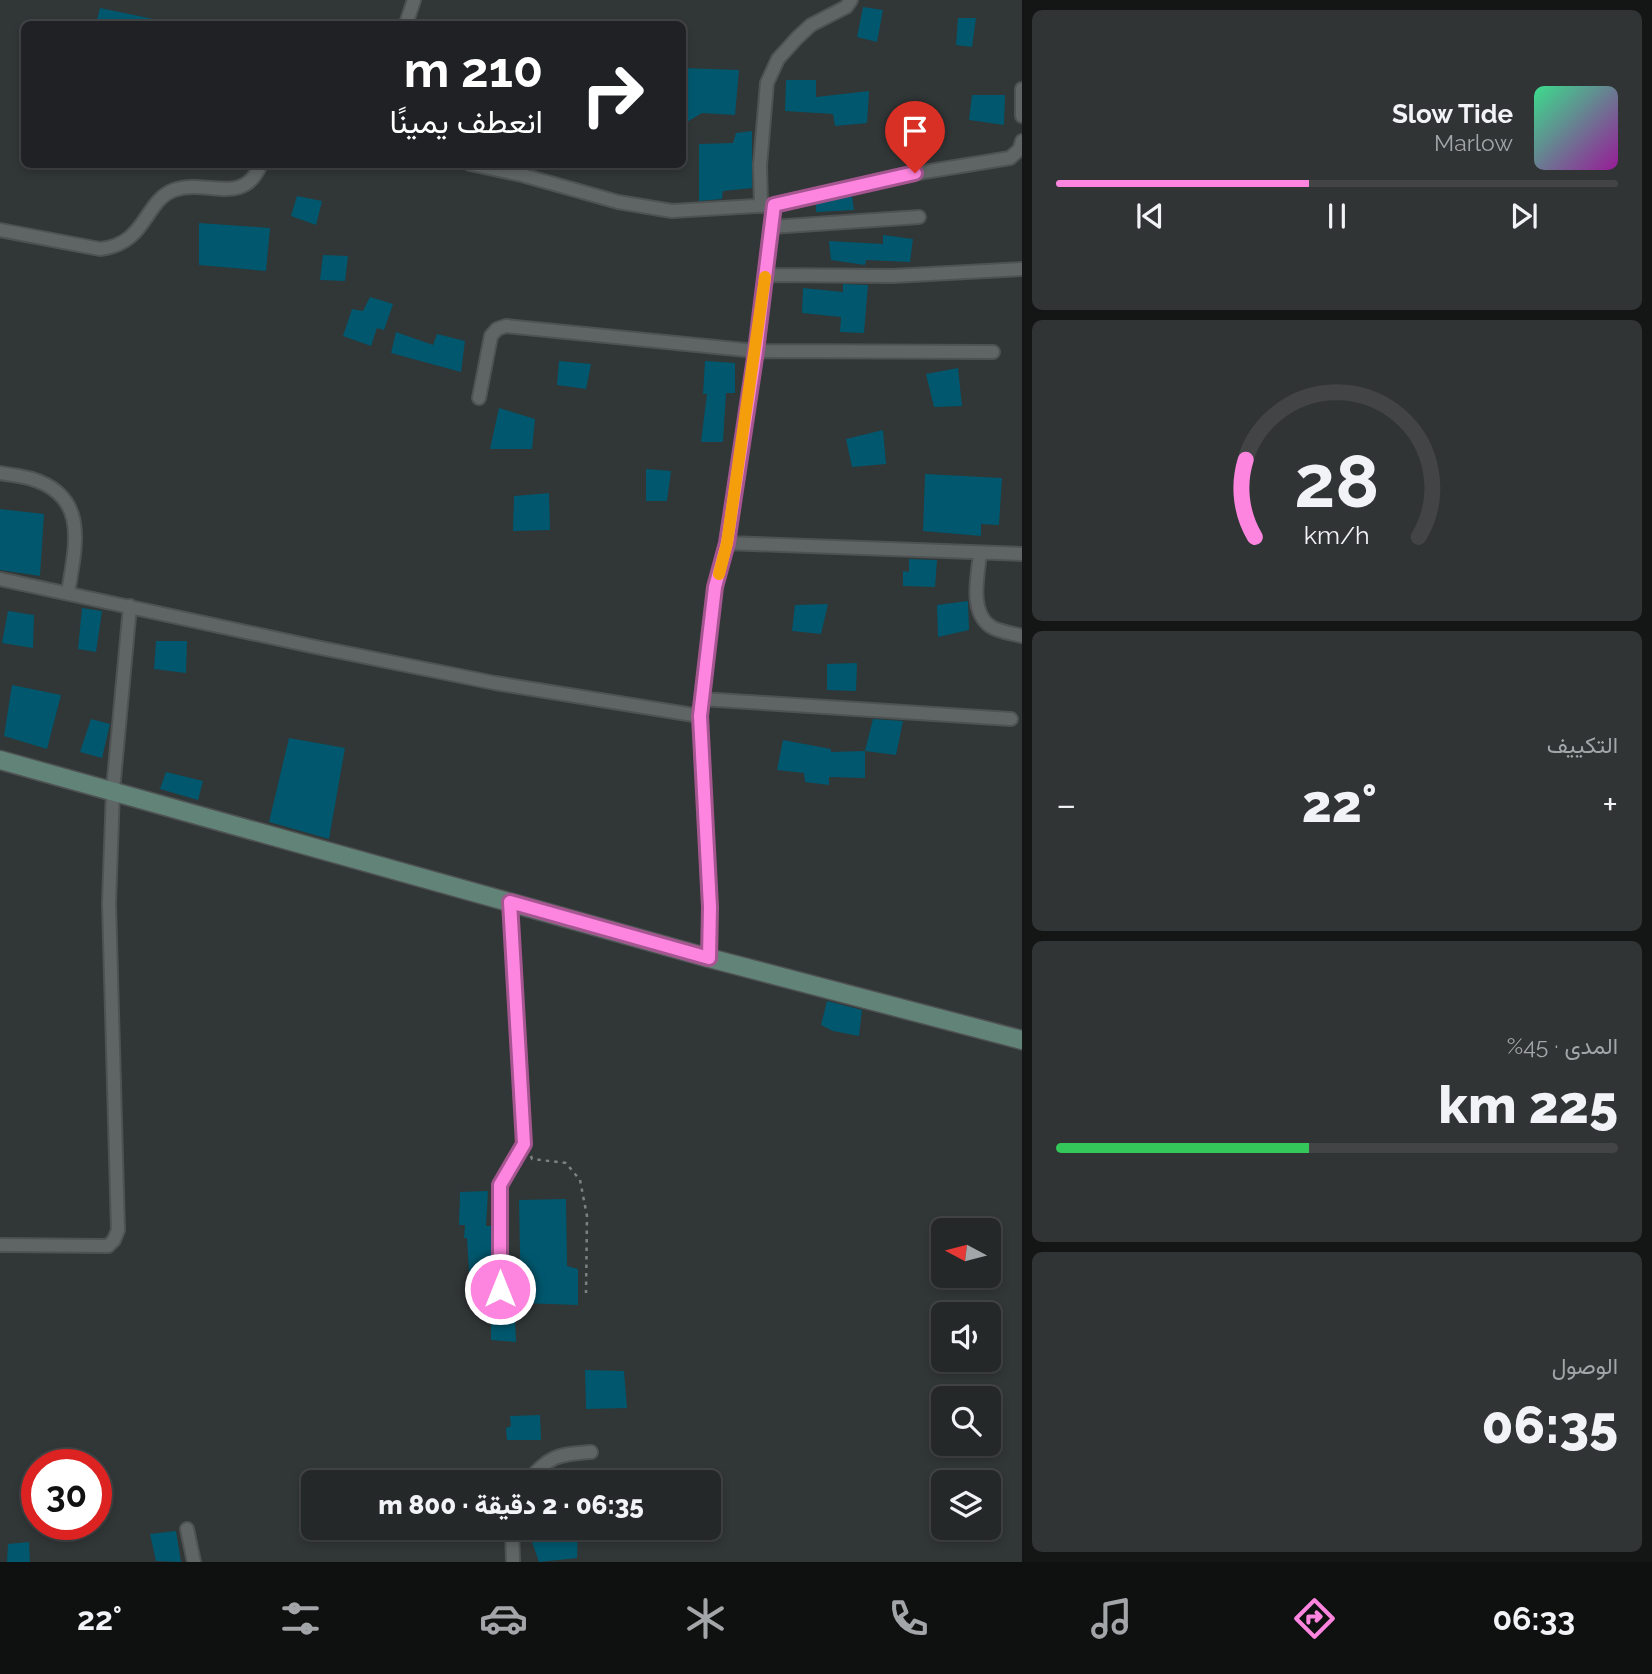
<!DOCTYPE html>
<html lang="ar">
<head>
<meta charset="utf-8">
<style>
	:root { --surface:#252828; --page:#313434; --text:#f1f3f6; --muted:#a3a6a8; --line:#424445; --accent:#fe85df }
	body { margin:0; font-family:Raleway,Vazirmatn,sans-serif; background:var(--page); color:var(--text); direction:rtl; height:100vh; display:flex; flex-direction:column; font-size:26px; white-space:nowrap }
	* { box-sizing:border-box; margin:0 }
	p { font-size:23px; color:var(--muted) }
	.icon { flex:none; width:38px; height:38px; fill:none; stroke:currentColor; stroke-width:2; stroke-linecap:round; stroke-linejoin:round }
	.map { position:relative; flex:1; overflow:hidden; direction:ltr }
	.sheet { display:flex; flex-direction:column; gap:10px; padding:10px; background:#141616; width:630px }
	.sheet>* { flex:none }
	.top-card { position:absolute; left:21px; top:21px; width:665px; height:147px; border-radius:10px; box-shadow:0 4px 10px #0003,0 0 0 2px var(--line); direction:rtl; background:#202124; color:#fff; overflow:hidden }
	.needle { width:46px; rotate:277deg }
	.buttons { position:absolute; left:931px; top:1218px; display:grid; gap:14px }
	.buttons a { display:grid; place-items:center; width:70px; height:70px; border-radius:10px; background:var(--surface); box-shadow:0 4px 10px #0003,0 0 0 2px var(--line); font-size:35px }
	.speed { position:absolute; left:21px; top:1449px; display:flex; gap:14px; font-size:35px; font-weight:700; text-align:center }
	.speed>* { display:grid; place-content:center; width:91px; height:91px; border-radius:50%; background:var(--surface); box-shadow:0 4px 10px #0003,0 0 0 2px var(--line); line-height:1 }
	.speed .limit { border:10px solid #d22; background:#fff; color:#111 }
	.pin { position:absolute; display:grid; place-items:center; width:60px; height:60px; color:#fff; margin:-72px -30px; border-radius:50% 50% 50% 0; rotate:-45deg; box-shadow:0 0 7px #0007 }
	.pin .icon { rotate:45deg }
	.me { position:absolute; width:77px; margin:-38px; rotate:0deg; stroke-linejoin:round; filter:drop-shadow(0 0 5px #0008) }
	.turn { display:flex; align-items:center; gap:24px; height:147px; padding:0 28px; font-size:32px }
	.turn .icon { width:91px; height:91px; stroke-width:2.5 }
	.turn b { display:block; font-size:49px; line-height:60px }
	.big { font-size:52px; font-weight:800; line-height:1.1 }
	.sheet .widget { flex:1; display:flex; flex-direction:column; justify-content:center; gap:10px; min-width:0; padding:0 24px; border-radius:10px; background:var(--page) }
	.sheet .dial { align-items:center; gap:0 }
	.dial svg { height:182px; overflow:visible; fill:none; stroke:var(--line); stroke-width:7; stroke-linecap:round; text-anchor:middle }
	.dial text { fill:var(--text); stroke:none }
	.song { display:flex; align-items:center; gap:21px }
	.cover { width:84px; height:84px; border-radius:10px; background:linear-gradient(135deg,hsl(150 70% 55%),hsl(300 70% 35%)) }
	.played { height:7px; border-radius:4px; background:linear-gradient(90deg,var(--accent) 45%,var(--line) 45%) }
	.keys { display:flex; justify-content:space-around; direction:ltr }
	.heat { display:flex; justify-content:space-between; align-items:center; font-size:38px; direction:ltr }
	.charge { height:10px; border-radius:5px; background:linear-gradient(90deg,#34c759 45%,var(--line) 0) }
	.trip { position:absolute; left:301px; top:1470px; width:420px; height:70px; border-radius:10px; background:var(--surface); box-shadow:0 4px 10px #0003,0 0 0 2px var(--line); font-weight:800; line-height:70px; text-align:center; direction:rtl }
	.menu { display:flex; height:112px; justify-content:space-around; align-items:center; background:#0f1010; color:var(--muted) }
	.menu .icon { width:49px; height:49px }
	.menu .on { color:var(--accent) }
	.menu b { font-size:32px; color:var(--text) }
	main { display:flex; flex:1; min-height:0 }
	.map>svg:first-child { display:block }
	.building { fill:#01586e }
	.lines { fill:none; stroke-linecap:round; stroke-linejoin:round }
	.street-casing { stroke:#4e5252; stroke-width:16 }
	.secondary-casing { stroke:#4e5252; stroke-width:21 }
	.path { stroke:#7d8181; stroke-width:2.5; stroke-dasharray:3.5 5; stroke-linecap:butt }
	.street { stroke:#5f6565; stroke-width:12 }
	.secondary { stroke:#628377; stroke-width:18 }
	.route-casing { stroke:#a55691; stroke-width:18 }
	.route { stroke:#fe85df; stroke-width:12 }
	.slow { stroke:#f59e0b; stroke-width:12 }
</style>
</head>
<body>
<main>
<section class="sheet">
<div class="widget">
<div class="song"><i class="cover"></i><div><b>Slow Tide</b><p>Marlow</p></div></div>
<div class="played"></div>
<div class="keys"><svg class="icon" aria-label="previous" viewBox="0 0 24 24"><path d="M18 5L8 12l10 7zM5 5v14"/></svg><svg class="icon" aria-label="pause" viewBox="0 0 24 24"><path d="M8 5v14M16 5v14"/></svg><svg class="icon" aria-label="next" viewBox="0 0 24 24"><path d="M6 5l10 7-10 7zM19 5v14"/></svg></div>
</div>
<div class="widget dial"><svg viewBox="0 0 100 80">
<path d="M14 69A42 42 0 1 1 86 69"/>
<path d="M14 69A42 42 0 0 1 10 35" stroke="#fe85df"/>
<text x="50" y="56" font-size="32" font-weight="700">28</text>
<text x="50" y="72" font-size="11">km/h</text>
</svg></div>
<div class="widget"><p>التكييف</p>
<div class="heat"><a>−</a><b class="big">22°</b><a>+</a></div>
</div>
<div class="widget"><p>المدى · 45%</p><b class="big">225 km</b><div class="charge"></div></div>
<div class="widget"><p>الوصول</p><b class="big">06:35</b></div>
</section>
<div class="map">
<svg width="1022" height="1562" viewBox="0 0 1022 1562">
	<rect width="100%" height="100%" fill="#313636"/>
	<path class="building" d="M863,7L883,10L877,42L857,37Z
		M100,8L158,20L157,24H96Z
		M958,18H976L972,47L956,45Z
		M682,68L739,70L735,115L702,113L682,125Z
		M786,80H816V97L869,91L867,123L835,126L833,114L785,111Z
		M972,95H1005L1004,125L969,120Z
		M752,131V188L723,191L722,199L699,201V144L733,143L736,133Z
		M297,196L322,201L316,225L291,216Z
		M852,196L854,210L816,212V204Z
		M199,223L270,228L266,271L199,265Z
		M883,235L913,239L910,262L866,260L865,265L831,260L829,241L883,244Z
		M323,255L348,256L345,281L320,280Z
		M843,284L868,285L864,333L840,332L841,317L802,313L803,288L843,292Z
		M370,297L393,304L384,330L377,328L371,346L343,336L352,309L363,311Z
		M396,332L433,345L437,334L465,341L461,372L391,353Z
		M559,361L591,364L586,389L557,385Z
		M705,361L735,363V393H726L723,442H701L707,394H703Z
		M958,368L962,406L934,407L926,374Z
		M499,408L535,419L532,449H490Z
		M883,430L886,464L852,467L846,439Z
		M646,469L671,471L667,501H646Z
		M925,474L1002,478L999,525L981,524V536L923,531Z
		M549,493L550,530L513,531L514,496Z
		M0,509L44,514L40,576L0,570Z
		M909,559L937,560L935,587L903,586V571L909,572Z
		M968,601L969,630L938,637L937,605Z
		M828,604L821,634L792,631L795,605Z
		M82,608L102,611L96,652L78,649Z
		M8,611L34,615L33,648L2,643Z
		M156,641H187L186,673L154,669Z
		M857,663L856,691L827,690V664Z
		M12,685L61,695L47,749L4,736Z
		M91,719L110,724L102,758L80,752Z
		M873,719L903,721L896,755L865,751Z
		M289,738L345,748L329,839L269,822Z
		M783,740L831,749V752L865,751V778L829,777V785L805,782L804,773L777,770Z
		M166,772L203,781L198,800L160,789Z
		M827,1001L862,1010L859,1036L833,1031L821,1025Z
		M488,1191L486,1226H491L492,1293L473,1292L472,1272H469L467,1238H464L465,1225H459L460,1192Z
		M566,1199L567,1266L578,1269V1305L521,1303L519,1200Z
		M491,1316H515L516,1342L491,1340Z
		M585,1370L624,1371L627,1408L586,1409Z
		M540,1415L541,1440H507L506,1428L511,1426L510,1416Z
		M559,1528H578L577,1558L539,1562L530,1536L559,1535Z
		M176,1531L181,1562L156,1561L150,1534Z
		M29,1542L30,1562H7L8,1544Z"/>
	<g class="lines">
		<defs>
			<path id="street" d="M406,24L414,0
				M1022,89V116
				M470,164L522,175L618,202L672,211L774,205L893,177L1010,158L1020,149L1022,141
				M761,206L760,165L767,83L778,59L797,38L811,25L846,7L851,0
				M771,227L919,217
				M0,230L100,249C147,244 144,201 174,190C207,178 243,208 261,164
				M766,275L893,276L1022,269
				M479,398L491,336L497,329L506,326L756,351L993,352
				M0,473C10,475 22,476 32,479C90,497 75,547 68,593
				M727,543L1022,554
				M980,553C978,575 969,611 990,626C998,632 1012,633 1022,636
				M0,579L316,647L495,683L700,716
				M702,699L1011,719
				M709,958L710,907L700,716L715,587L727,543L756,351L774,205
				M0,1245L108,1246L114,1240L118,1230L109,903L113,790L130,606
				M500,1289V1185L524,1144L510,902
				M526,1482C552,1455 555,1455 591,1452
				M512,1528L513,1562
				M187,1529L194,1562"/>
			<path id="secondary" d="M0,760L709,958L1022,1040"/>
		</defs>
		<use href="#street" class="street-casing"/>
		<use href="#secondary" class="secondary-casing"/>
		<path class="path" d="M531,1156L532,1159L566,1163L580,1180L587,1216L586,1293"/>
		<use href="#street" class="street"/>
		<use href="#secondary" class="secondary"/>
	</g>
	<g class="lines">
		<defs>
			<path id="route" d="M500,1289V1185L524,1144L510,902L709,958L710,907L700,716L715,587L727,543L756,351L774,205L915,173"/>
		</defs>
		<use href="#route" class="route-casing"/>
		<use href="#route" class="route"/>
		<path class="slow" d="M719,574L727,543L765,277"/>
	</g>
</svg>
<div class="buttons">
<a><svg class="needle" viewBox="-14 -14 28 28"><path d="M0-13l5 13h-10z" fill="#e53935"/><path d="M0 13l5-13h-10z" fill="#a3a6a8"/></svg></a>
<a><svg class="icon" aria-label="sound" viewBox="0 0 24 24"><path d="M4 9h4l5-4v14l-5-4H4zM17 9q2 3 0 6"/></svg></a>
<a><svg class="icon" aria-label="search" viewBox="0 0 24 24"><circle cx="10" cy="10" r="6"/><path d="M15 15l6 6"/></svg></a>
<a><svg class="icon" aria-label="layers" viewBox="0 0 24 24"><path d="M12 4l9 5-9 5-9-5zM3 14l9 5 9-5"/></svg></a>
</div>
<div class="speed"><div class="limit">30</div></div>
<div class="pin" style="left:915px;top:173px;background:#d93025"><svg class="icon" aria-label="arrive" viewBox="0 0 24 24"><path d="M6 21V4h12l-3 4 3 4H6"/></svg></div>
<svg class="me" style="left:500px;top:1289px" viewBox="-20 -20 40 40"><circle r="17" fill="#fe85df" stroke="#fff" stroke-width="3"/><path d="M0-11L8 9 0 5-8 9z" fill="#fff"/></svg>
<div class="trip">06:35 · 2 دقيقة · 800 m</div>
<div class="top-card">
<div class="turn"><svg class="icon" aria-label="right" viewBox="0 0 24 24"><path d="M7 20v-9h11M14 6l5 5-5 5"/></svg><div><b>210 m</b>انعطف يمينًا</div></div>
</div>
</div>
</main>
<nav class="menu">
<b>06:33</b>
<svg class="icon on" aria-label="directions" viewBox="0 0 24 24"><path d="M12 3l9 9-9 9-9-9zM9 14v-3h6M13 9l2 2-2 2"/></svg>
<svg class="icon" aria-label="music" viewBox="0 0 24 24"><path d="M9 18V5l10-2v13"/><circle cx="6" cy="18" r="3"/><circle cx="16" cy="16" r="3"/></svg>
<svg class="icon" aria-label="phone" viewBox="0 0 24 24"><path d="M5 4h4l2 5-3 2q2 4 5 5l2-3 5 2v4C11 20 4 13 5 4z"/></svg>
<svg class="icon" aria-label="climate" viewBox="0 0 24 24"><path d="M12 3v18M4 7l16 10M4 17L20 7"/></svg>
<svg class="icon" aria-label="car" viewBox="0 0 24 24"><path d="M5 17H2v-5l4-1 3-4h7l3 4 3 1v5h-3M9 17h6M6 11h13"/><circle cx="7" cy="17" r="2"/><circle cx="17" cy="17" r="2"/></svg>
<svg class="icon" aria-label="filters" viewBox="0 0 24 24"><path d="M4 7h16M4 17h16"/><circle cx="9" cy="7" r="2"/><circle cx="15" cy="17" r="2"/></svg>
<b>22°</b>
</nav>
</body>
</html>
